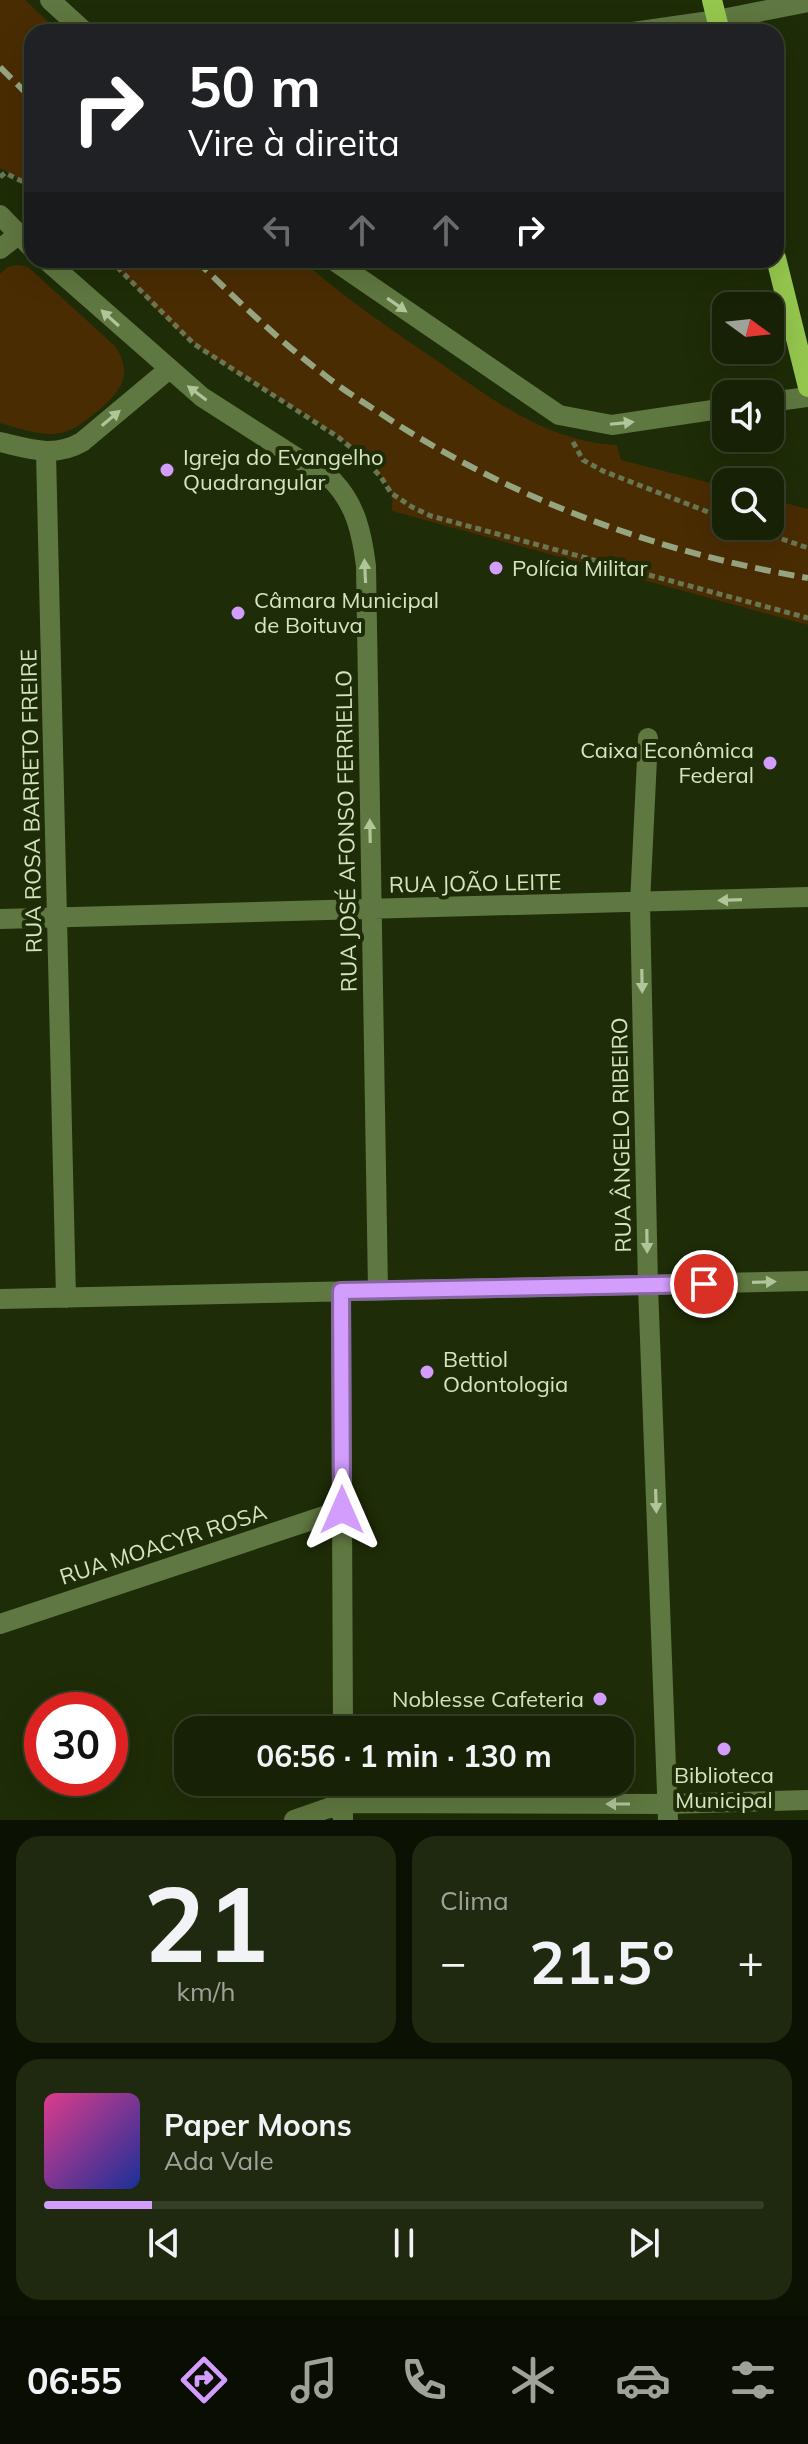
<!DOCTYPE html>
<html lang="pt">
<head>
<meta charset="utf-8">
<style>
	:root { --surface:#162105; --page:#1f290f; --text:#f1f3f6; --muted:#9ea39a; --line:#353e27; --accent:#d29dfd }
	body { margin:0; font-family:Mulish,sans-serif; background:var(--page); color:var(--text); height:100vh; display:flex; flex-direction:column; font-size:30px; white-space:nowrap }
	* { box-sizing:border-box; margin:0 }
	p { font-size:26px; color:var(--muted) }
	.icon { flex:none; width:44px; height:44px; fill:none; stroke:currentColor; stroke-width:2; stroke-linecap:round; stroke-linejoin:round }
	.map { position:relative; height:1820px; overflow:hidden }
	.sheet { display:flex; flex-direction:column; gap:16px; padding:16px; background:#0c1203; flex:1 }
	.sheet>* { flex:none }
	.banner { position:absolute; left:24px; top:24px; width:760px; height:244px; border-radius:24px; box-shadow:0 8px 32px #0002,0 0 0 2px var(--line); background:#202124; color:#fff; overflow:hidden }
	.needle { width:52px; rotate:105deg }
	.fabs { position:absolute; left:712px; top:292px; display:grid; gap:16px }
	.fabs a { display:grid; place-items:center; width:72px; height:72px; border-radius:16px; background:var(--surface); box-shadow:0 8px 32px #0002,0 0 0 2px var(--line); font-size:40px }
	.speed { position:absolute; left:24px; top:1692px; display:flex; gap:16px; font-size:40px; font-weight:700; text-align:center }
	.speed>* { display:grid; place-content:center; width:104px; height:104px; border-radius:50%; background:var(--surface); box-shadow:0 8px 32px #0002,0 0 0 2px var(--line); line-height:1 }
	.speed .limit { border:12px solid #d22; background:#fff; color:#111 }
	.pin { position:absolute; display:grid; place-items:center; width:68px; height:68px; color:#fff; margin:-34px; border:4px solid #fff; border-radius:50%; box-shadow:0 2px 8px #0007 }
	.me { position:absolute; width:88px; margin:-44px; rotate:0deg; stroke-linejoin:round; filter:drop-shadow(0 0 6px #0008) }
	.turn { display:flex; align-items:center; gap:28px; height:168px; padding:0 32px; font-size:36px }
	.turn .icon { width:104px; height:104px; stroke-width:2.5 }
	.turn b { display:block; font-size:56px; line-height:68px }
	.lanes { display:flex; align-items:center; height:76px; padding:0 32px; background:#0003; justify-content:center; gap:40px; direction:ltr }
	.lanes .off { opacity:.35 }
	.big { font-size:60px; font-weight:700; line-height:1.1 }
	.sheet .tile { flex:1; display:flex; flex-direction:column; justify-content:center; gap:12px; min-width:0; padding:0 28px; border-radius:24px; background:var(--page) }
	.sheet .dial { align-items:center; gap:0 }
	.dial b { font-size:104px; line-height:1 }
	.song { display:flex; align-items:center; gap:24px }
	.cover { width:96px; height:96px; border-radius:12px; background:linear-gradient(135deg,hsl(330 70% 55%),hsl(230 70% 35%)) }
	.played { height:8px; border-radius:4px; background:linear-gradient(90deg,var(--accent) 15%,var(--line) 15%) }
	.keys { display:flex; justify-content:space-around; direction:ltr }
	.heat { display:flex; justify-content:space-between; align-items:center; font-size:44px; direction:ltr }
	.sheet .tiles { flex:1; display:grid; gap:16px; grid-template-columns:1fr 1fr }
	.tile:last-child { grid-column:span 2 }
	.trip { position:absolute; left:174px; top:1716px; width:460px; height:80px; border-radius:24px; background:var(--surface); box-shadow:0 8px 32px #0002,0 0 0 2px var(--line); font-weight:700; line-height:80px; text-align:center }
	.menu { display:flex; height:128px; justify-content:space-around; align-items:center; background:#090d02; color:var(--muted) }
	.menu .icon { width:56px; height:56px }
	.menu .selected { color:var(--accent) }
	.menu b { font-size:36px; color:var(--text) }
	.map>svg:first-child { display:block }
	.green { fill:#4a2c03 }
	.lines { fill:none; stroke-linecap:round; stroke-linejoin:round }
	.path { stroke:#687752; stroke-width:5; stroke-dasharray:6 4; stroke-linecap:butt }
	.minor { stroke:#5f7740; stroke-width:20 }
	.major { stroke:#95c74e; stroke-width:20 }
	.rail { stroke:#95a580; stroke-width:6; stroke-dasharray:16 8; stroke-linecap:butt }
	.oneway { fill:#b1c49a }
	.route-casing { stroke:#8866a4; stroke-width:20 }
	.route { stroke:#d29dfd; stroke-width:14 }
	.poi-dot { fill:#d29dfd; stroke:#1e2c07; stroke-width:3 }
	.labels { text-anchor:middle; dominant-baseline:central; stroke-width:8; stroke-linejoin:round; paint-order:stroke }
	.poi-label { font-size:22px; fill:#d4e5c1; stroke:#1e2c07; text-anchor:start }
	.street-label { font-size:22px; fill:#d4e5c1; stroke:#1e2c07 }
</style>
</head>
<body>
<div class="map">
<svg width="808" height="1820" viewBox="0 0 808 1820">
	<rect width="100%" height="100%" fill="#1e2c07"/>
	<path class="green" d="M0,0H25L59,32H32V186L0,168Z
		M110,260H301C343,296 387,327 433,358C489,397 546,442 617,445L621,460L726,487V526H770V499L808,509V625L392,511C392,505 393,498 391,492C375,444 240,380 197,346C165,322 138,289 110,260Z
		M17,265L28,267L115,346C135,376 119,394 94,414C83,423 71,432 56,434C37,435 18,428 0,423V274L8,267Z"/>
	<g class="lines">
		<path class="path" d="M0,177L5,173L32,186
			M110,260L194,344L338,437L360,455L381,477L391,493L412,507L431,516L808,618
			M573,442L583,460L603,471L726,519
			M744,526L808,548"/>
		<path class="minor" d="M50,0L85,32
			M633,32L717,20L808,2
			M0,215L32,248
			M0,249L18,235
			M46,260L202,397L333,481C356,505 362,534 366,566L378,1290
			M333,260L559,415L612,425L726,408
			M770,402L808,397
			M0,442C30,449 54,458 82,442L168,370
			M46,453L66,1298
			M648,738L640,903L648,1286L668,1820
			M0,919L808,897
			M341,1291L343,1730
			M0,1299L808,1281
			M0,1624L342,1510
			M343,1782V1820
			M294,1820L343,1803L668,1804L808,1800"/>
		<path class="major" d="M712,0L720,32
			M776,258L808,387"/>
		<path class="rail" d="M0,67L32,99
			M196,260C236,299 277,339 322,373C344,391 368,405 392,421C519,502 660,553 808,578"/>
	</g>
	<defs><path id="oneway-solid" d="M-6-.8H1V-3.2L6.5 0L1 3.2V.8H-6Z" transform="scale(2)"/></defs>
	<g class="oneway">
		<use href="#oneway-solid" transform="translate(397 305) rotate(35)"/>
		<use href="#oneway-solid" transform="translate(110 318) rotate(-138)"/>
		<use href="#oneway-solid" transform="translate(197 393) rotate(-143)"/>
		<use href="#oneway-solid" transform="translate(111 418) rotate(-40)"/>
		<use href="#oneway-solid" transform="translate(622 423) rotate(-6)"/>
		<use href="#oneway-solid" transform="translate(365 571) rotate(-93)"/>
		<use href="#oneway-solid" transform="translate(370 831) rotate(-91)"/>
		<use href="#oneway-solid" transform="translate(730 900) rotate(178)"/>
		<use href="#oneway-solid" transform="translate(642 981) rotate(89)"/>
		<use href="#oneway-solid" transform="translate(647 1241) rotate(89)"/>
		<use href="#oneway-solid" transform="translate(764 1282) rotate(-2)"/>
		<use href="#oneway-solid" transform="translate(656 1501) rotate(88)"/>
		<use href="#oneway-solid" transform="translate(618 1804) rotate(-180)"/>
	</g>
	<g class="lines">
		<defs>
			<path id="route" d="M342,1510L341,1291L704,1284"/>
		</defs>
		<use href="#route" class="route-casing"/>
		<use href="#route" class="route"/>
	</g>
	<g class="poi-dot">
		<circle cx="167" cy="470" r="8"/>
		<circle cx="496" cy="568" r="8"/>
		<circle cx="238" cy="613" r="8"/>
		<circle cx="770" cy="763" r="8"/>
		<circle cx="427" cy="1372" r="8"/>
		<circle cx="600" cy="1699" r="8"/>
		<circle cx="724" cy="1749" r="8"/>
	</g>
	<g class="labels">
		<g class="poi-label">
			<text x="183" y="457">Igreja do Evangelho<tspan x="183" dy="25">Quadrangular</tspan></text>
			<text x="512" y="568">Polícia Militar</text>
			<text x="254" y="600">Câmara Municipal<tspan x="254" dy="25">de Boituva</tspan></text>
			<text x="754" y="750" text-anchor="end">Caixa Econômica<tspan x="754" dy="25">Federal</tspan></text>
			<text x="443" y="1359">Bettiol<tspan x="443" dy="25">Odontologia</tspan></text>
			<text x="584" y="1699" text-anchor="end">Noblesse Cafeteria</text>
			<text x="724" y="1775" text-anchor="middle">Biblioteca<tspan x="724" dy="25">Municipal</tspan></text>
		</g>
		<g class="street-label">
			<text transform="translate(31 801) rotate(-91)">RUA ROSA BARRETO FREIRE</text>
			<text transform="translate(346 831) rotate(-91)">RUA JOSÉ AFONSO FERRIELLO</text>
			<text transform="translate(475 883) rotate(-1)">RUA JOÃO LEITE</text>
			<text transform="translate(621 1135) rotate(-91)">RUA ÂNGELO RIBEIRO</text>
			<text transform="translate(163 1544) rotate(-18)">RUA MOACYR ROSA</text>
		</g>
	</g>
</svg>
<div class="fabs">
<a><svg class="needle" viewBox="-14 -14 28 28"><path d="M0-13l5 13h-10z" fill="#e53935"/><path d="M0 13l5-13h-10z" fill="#9ea39a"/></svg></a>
<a><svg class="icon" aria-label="sound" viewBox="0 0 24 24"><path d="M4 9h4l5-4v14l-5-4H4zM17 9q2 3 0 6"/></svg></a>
<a><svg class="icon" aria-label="search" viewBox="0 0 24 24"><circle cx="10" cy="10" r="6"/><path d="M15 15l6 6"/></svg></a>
</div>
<div class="speed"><div class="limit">30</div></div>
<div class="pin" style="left:704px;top:1284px;background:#d93025"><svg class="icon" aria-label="arrive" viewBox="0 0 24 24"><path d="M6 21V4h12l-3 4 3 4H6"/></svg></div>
<svg class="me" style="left:342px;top:1510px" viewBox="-20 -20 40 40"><path d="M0-17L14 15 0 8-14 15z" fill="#d29dfd" stroke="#fff" stroke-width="4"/></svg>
<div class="trip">06:56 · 1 min · 130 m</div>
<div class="banner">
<div class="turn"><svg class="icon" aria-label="right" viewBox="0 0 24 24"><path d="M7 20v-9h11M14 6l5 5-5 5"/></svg><div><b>50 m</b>Vire à direita</div></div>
<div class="lanes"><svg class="icon off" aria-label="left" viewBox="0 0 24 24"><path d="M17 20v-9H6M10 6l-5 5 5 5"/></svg><svg class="icon off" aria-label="ahead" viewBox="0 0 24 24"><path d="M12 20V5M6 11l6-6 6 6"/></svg><svg class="icon off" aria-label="ahead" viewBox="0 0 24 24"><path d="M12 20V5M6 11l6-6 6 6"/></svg><svg class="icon" aria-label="right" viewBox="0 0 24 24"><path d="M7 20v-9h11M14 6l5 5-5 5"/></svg></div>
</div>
</div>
<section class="sheet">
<div class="tiles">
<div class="tile dial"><b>21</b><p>km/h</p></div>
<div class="tile"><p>Clima</p>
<div class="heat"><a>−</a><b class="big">21.5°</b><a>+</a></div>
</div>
<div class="tile">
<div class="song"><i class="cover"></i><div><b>Paper Moons</b><p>Ada Vale</p></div></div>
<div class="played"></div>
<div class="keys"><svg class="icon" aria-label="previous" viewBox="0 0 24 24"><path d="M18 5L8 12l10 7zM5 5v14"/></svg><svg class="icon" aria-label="pause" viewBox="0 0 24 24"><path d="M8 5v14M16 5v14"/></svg><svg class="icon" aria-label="next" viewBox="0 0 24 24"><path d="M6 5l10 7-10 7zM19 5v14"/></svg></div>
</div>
</div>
</section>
<nav class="menu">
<b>06:55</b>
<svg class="icon selected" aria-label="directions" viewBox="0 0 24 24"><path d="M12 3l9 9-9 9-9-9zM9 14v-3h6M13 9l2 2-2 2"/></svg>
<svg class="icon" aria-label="music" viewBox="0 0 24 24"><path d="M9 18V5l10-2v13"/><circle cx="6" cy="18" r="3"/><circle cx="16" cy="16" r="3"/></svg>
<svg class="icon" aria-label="phone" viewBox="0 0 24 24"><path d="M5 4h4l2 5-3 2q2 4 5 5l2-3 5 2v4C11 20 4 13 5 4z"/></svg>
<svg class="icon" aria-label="climate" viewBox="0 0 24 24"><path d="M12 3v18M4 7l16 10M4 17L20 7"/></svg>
<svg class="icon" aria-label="car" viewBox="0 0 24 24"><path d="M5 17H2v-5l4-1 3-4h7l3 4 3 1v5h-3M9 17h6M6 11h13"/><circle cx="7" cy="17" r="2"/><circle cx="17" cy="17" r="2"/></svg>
<svg class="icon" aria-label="filters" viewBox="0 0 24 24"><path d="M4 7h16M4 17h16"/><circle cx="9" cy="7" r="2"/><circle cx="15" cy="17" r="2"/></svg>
</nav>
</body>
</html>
